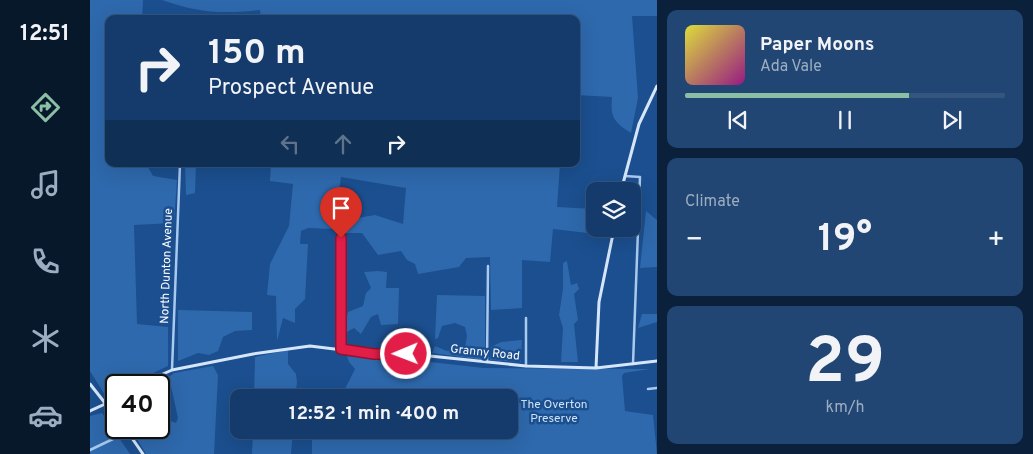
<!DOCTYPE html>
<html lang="en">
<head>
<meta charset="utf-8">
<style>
	:root { --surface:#143b6b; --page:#214673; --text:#f1f3f6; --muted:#9dadc1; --line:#33557e; --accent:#8abfa5 }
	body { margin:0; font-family:Overpass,sans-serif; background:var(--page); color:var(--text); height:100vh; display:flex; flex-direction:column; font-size:19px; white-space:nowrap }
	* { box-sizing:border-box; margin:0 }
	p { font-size:16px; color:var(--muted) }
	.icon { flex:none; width:28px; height:28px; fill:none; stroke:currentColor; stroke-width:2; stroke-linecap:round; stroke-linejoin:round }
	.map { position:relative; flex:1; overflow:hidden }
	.sheet { display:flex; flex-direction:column; gap:10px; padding:10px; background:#0b203b; width:376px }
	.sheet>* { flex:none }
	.banner { position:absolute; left:15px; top:15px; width:475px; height:152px; border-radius:10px; box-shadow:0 5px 20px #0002,0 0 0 1px var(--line); background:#143b6b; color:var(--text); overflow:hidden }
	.tools { position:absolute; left:496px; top:182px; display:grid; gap:10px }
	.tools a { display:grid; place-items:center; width:55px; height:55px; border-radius:10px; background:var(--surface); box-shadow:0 5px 20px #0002,0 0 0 1px var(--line); font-size:25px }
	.speed { position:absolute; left:15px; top:374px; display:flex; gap:10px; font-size:25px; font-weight:700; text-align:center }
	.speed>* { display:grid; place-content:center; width:65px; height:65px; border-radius:50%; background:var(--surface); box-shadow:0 5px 20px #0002,0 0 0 1px var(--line); line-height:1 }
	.speed .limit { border:2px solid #111; border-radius:8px; background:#fff; color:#111 }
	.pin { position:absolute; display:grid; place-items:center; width:42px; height:42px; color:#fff; margin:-51px -21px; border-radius:50% 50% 50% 0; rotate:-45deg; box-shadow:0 0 5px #0007 }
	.pin .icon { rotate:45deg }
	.me { position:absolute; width:55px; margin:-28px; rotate:269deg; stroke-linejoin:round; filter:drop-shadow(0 0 4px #0008) }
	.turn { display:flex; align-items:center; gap:18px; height:105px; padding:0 20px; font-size:22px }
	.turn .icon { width:65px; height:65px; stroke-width:2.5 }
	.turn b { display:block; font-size:35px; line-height:42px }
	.lanes { display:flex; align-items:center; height:48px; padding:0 20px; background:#0003; justify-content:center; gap:25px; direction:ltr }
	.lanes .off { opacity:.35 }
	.big { font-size:38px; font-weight:700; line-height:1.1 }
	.sheet .tile { flex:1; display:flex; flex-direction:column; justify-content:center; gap:8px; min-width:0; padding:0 18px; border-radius:10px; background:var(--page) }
	.sheet .dial { align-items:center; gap:0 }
	.dial b { font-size:65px; line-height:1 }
	.song { display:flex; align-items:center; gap:15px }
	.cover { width:60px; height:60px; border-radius:8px; background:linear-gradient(135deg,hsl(60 70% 55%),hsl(310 70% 35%)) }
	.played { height:5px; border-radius:2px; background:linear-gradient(90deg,var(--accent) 70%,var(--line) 70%) }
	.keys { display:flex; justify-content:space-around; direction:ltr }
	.heat { display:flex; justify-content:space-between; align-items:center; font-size:28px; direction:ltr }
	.trip { position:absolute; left:140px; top:389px; width:288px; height:50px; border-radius:10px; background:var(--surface); box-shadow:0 5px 20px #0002,0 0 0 1px var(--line); font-weight:700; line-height:50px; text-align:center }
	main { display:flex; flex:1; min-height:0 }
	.tab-bar { display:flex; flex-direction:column; width:90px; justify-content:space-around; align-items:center; background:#08182b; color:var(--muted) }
	.tab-bar .icon { width:35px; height:35px }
	.tab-bar .selected { color:var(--accent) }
	.tab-bar b { font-size:22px; color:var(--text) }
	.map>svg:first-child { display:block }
	.green { fill:#2e69ad }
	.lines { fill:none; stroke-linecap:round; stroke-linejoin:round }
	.street { stroke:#a9c9ee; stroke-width:2.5 }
	.secondary { stroke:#d6e6fa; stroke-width:3 }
	.route-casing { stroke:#92132f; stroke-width:12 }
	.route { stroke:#e11d48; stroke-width:9 }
	.labels { text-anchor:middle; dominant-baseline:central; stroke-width:5; stroke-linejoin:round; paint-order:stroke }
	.street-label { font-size:12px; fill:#fff; stroke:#1b4f8f }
	.park-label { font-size:12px; fill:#cfe3fa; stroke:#1b4f8f }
</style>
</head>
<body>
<main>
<nav class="tab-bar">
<b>12:51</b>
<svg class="icon selected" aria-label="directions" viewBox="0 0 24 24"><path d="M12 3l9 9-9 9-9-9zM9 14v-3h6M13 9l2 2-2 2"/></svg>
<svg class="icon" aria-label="music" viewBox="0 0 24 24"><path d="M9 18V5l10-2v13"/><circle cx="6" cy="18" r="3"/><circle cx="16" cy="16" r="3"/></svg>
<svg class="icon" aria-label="phone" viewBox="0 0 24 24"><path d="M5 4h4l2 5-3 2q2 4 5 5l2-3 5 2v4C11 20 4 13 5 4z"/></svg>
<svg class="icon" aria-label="climate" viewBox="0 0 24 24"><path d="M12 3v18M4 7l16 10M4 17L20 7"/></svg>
<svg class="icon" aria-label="car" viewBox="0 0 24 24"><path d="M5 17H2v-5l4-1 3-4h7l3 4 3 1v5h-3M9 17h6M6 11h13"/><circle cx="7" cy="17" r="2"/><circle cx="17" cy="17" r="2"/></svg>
</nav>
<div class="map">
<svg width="567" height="454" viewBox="0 0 567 454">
	<rect width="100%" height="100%" fill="#1b4f8f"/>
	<path class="green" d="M0,0H53L52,19H19V164H56L63,176L87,180L84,223L44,225L47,324L78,327V366L38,385H26V392L15,395L0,371Z
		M72,0H567V16H542L548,98L541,133C524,122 520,117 522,97L486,95V19H171L170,10C131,14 109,13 72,0Z
		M95,164H106L105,193L96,195Z
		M181,164H470L467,207L505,209V229H516L515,235L463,229L460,262L432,260V308L401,310L400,257L376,258L369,267L328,274L325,264L317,260L311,251L288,255L272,233H254L256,220L285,215L313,224L316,188L251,177L244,229L218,228L211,231L210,244H218L215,299L205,309V323L193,318L187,341L186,296L177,295L180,264L199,226L203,184L180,181Z
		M556,211L567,220V267L550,268Z
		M477,261L481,285L487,283L489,289L484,294L488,320L484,324L488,362H471L473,328L469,315L473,289V263Z
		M288,271L297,272L296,288H309L308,324L291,325L288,314L281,317L271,334L264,328L253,334L258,312L273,306L276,293L281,288L274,272Z
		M347,295L395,296V360L342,353L345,346L357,351L375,347L377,336L375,327L365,323L352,326L348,338L345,339Z
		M88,310L162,312V330L145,331L133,337L128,351L119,355L108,353L88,361Z
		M552,314H567V322L548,328Z
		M432,340L431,362L400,360L401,347L411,342Z
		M198,350V364L206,374L207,382L205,397L164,398L165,357Z
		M269,354L394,368L560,369L534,373L532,376L535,411L563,415L567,454H222V430H228L231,437L237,438L238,430H419V398L251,397L265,369L259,362L257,356L268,357Z
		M123,366L128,375L124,454H56L44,434L54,428L70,435L68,428L70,417L86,423L88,418L79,377L84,373Z
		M12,413L40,454H0V416Z
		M163,430H203L201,454H162Z"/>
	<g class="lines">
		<path class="street" d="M535,176L550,177L543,364
			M251,349L252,219
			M397,362L398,266
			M436,366V318
			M82,370L90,164
			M558,389L567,388
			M0,450L23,439"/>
		<path class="secondary" d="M531,191L549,124L567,86
			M506,368L509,302L524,229
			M0,384L26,417
			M48,385L82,370L163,354L220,346L285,354L330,355L436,366L506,368L567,361
			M0,411L26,399
			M35,428L53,454"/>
	</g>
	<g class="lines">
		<defs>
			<path id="route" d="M251,238V349L284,354H316"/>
		</defs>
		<use href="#route" class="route-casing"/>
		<use href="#route" class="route"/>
	</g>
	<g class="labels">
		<g class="street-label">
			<text transform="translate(77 266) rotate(-88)">North Dunton Avenue</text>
			<text transform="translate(395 353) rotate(6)">Granny Road</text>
		</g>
		<g class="park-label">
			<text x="464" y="405">The Overton<tspan x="464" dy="14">Preserve</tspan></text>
		</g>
	</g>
</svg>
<div class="tools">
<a><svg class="icon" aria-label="layers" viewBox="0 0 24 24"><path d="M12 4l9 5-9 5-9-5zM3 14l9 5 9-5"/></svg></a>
</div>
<div class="speed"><div class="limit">40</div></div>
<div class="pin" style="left:251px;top:238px;background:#d93025"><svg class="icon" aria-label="arrive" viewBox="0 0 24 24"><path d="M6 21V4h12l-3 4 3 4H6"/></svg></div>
<svg class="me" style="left:316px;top:354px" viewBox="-20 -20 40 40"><circle r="17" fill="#e11d48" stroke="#fff" stroke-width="3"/><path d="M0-11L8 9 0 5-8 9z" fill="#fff"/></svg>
<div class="trip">12:52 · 1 min · 400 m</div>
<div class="banner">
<div class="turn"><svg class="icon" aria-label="right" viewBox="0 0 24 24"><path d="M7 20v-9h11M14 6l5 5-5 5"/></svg><div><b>150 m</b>Prospect Avenue</div></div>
<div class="lanes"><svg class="icon off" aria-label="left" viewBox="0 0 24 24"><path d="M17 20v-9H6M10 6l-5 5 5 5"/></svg><svg class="icon off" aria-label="ahead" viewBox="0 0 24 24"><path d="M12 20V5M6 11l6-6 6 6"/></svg><svg class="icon" aria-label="right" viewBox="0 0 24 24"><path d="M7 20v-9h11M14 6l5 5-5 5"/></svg></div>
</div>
</div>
<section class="sheet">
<div class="tile">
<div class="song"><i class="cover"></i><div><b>Paper Moons</b><p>Ada Vale</p></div></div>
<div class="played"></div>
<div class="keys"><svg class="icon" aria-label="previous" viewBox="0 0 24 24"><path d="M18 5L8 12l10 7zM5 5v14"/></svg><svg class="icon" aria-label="pause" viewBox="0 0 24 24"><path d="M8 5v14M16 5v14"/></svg><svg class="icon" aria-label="next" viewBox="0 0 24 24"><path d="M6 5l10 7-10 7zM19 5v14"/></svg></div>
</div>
<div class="tile"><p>Climate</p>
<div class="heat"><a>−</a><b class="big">19°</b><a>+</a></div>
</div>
<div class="tile dial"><b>29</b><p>km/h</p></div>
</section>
</main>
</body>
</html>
